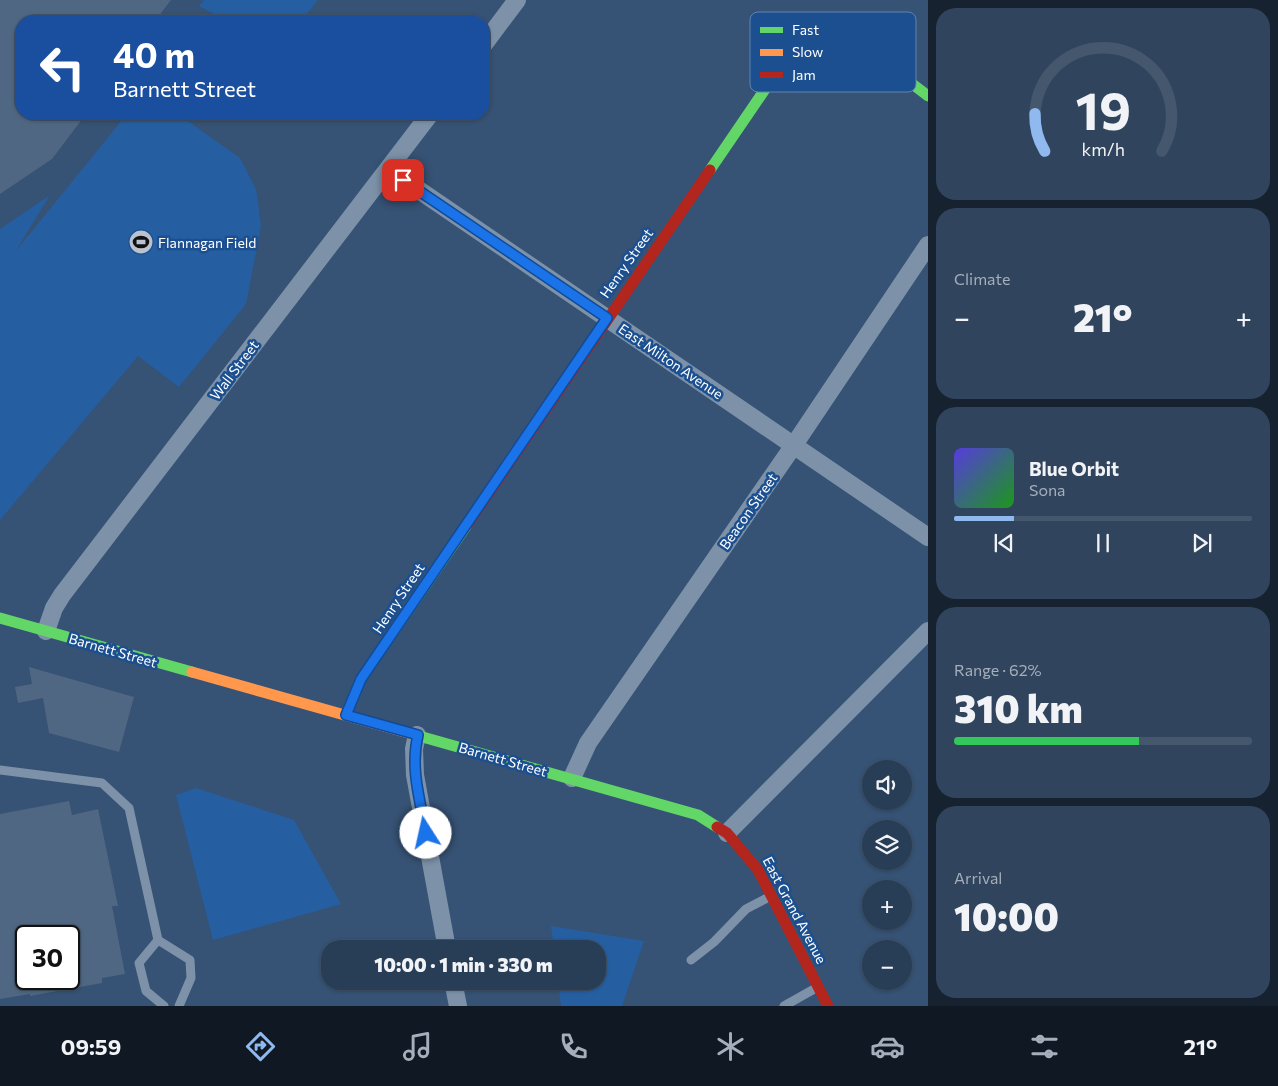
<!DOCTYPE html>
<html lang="en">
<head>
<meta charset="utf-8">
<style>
	:root { --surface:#283e57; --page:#30455d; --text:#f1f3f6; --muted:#a5aeba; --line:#44576d; --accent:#90b9f0 }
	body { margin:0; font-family:Commissioner,sans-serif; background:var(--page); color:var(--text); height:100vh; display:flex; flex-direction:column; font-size:19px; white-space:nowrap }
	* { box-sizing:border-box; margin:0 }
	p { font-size:16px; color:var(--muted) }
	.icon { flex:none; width:28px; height:28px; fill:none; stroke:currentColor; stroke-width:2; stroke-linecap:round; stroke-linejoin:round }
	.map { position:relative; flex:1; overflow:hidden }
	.side { display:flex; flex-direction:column; gap:8px; padding:8px; background:#162230; width:350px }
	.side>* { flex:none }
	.guide { position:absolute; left:15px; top:15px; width:475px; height:105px; border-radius:20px; box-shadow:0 1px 4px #0004,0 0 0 1px var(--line); background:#1a4fa0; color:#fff; overflow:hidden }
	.fabs { position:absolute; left:862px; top:760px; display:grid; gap:10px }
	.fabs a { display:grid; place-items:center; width:50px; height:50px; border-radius:50%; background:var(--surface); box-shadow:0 1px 4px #0004,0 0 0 1px var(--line); font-size:25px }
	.speed { position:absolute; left:15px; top:925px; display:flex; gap:10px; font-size:25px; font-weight:700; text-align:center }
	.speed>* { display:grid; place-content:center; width:65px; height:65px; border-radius:50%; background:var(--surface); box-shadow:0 1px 4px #0004,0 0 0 1px var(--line); line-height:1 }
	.speed .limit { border:2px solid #111; border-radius:8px; background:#fff; color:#111 }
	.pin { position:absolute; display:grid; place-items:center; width:42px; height:42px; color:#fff; margin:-21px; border-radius:10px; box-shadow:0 2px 8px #0006 }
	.me { position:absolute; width:55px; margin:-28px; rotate:350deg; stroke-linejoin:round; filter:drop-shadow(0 0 4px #0008) }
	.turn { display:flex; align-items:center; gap:18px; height:105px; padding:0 15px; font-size:22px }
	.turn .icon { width:65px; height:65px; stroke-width:2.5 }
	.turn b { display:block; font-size:35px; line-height:42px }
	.big { font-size:38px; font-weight:800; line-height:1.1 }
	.side .tile { flex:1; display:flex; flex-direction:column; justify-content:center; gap:8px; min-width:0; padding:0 18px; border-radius:20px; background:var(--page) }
	.side .dial { align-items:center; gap:0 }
	.dial svg { height:130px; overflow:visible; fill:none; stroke:var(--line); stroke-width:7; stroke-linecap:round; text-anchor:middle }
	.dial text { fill:var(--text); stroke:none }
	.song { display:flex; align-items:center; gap:15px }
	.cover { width:60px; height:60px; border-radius:8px; background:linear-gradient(135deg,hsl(250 70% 55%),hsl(120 70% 35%)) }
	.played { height:5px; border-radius:2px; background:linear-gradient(90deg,var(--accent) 20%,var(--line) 20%) }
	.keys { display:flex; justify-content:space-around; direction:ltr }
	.heat { display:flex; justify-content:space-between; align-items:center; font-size:28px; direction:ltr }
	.charge { height:8px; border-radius:4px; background:linear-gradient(90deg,#34c759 62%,var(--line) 0) }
	.trip { position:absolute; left:321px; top:940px; width:285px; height:50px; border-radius:20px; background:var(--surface); box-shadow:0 1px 4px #0004,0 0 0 1px var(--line); font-weight:800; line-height:50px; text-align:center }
	.dock { display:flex; height:80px; justify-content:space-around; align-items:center; background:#101923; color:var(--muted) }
	.dock .icon { width:35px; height:35px }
	.dock .active { color:var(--accent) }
	.dock b { font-size:22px; color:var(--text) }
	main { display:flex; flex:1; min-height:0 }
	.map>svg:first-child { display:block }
	.green { fill:#265fa1 }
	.building { fill:#506783; fill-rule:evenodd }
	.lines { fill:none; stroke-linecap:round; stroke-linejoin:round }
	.lane { stroke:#7d92a8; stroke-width:9 }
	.street { stroke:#7d92a8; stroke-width:18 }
	.fast { stroke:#63d668; stroke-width:11 }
	.slow { stroke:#ff974d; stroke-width:11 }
	.jam { stroke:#b3261e; stroke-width:11 }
	.route-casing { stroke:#114b97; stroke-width:12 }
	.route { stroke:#1a73e8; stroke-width:9 }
	.labels { text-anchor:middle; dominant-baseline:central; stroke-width:5; stroke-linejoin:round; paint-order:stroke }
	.poi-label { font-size:14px; fill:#fff; stroke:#1b4f8f; text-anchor:start }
	.street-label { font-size:14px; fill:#fff; stroke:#1b4f8f }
	.key { fill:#1b4f8f; stroke:#5f84b1; stroke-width:1 }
	.key-label { font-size:14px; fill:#fff }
</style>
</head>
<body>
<main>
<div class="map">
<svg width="928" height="1006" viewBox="0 0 928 1006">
	<rect width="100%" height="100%" fill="#365274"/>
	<path class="green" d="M204,0H318L301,21H228L199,6Z
		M127,114H178L240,158L256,189L261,226L246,304L179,387L138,356L0,520V229L50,195L15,252Z
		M196,788L294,820L341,904L213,940L176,795Z
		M551,926L644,941L622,1006H561L558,981H598V949H554Z"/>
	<path class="building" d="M0,0H171L155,21H21V114H86L52,159L0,194Z
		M29,667L134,697L119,752L49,733L43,698L18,703L15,687L32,684Z
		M69,801L72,815L98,809L118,906H112L125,974L102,978V983L30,996V994L0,999V814ZM26,936H69V979H26Z"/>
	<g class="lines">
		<path class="lane" d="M0,770L102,783L129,808L158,940
			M691,960L714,942L746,909L769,897
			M164,1006L146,991L139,963L158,940L190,960L191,978L179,1006
			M784,1006L816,988"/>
		<path class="street" d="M484,44L517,0
			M388,169L928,537
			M46,631L54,608L62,595L430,114
			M417,735L414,749L415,775L447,949
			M572,778L588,743L794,445L928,245
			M727,833L928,631
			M453,981L458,1006"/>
		<path class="fast" d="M710,170L802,35L814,23L835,25L928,96
			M0,618L192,672
			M346,715L361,679L467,525
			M412,734L698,815L717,827"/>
		<path class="slow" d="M192,672L412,734"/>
		<path class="jam" d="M467,525L710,170
			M717,827L727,833L758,870L828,1006"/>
	</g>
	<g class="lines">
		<defs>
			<path id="route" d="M403,180L607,318L361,679L346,715L418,735C410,768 420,800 426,833"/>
		</defs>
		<use href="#route" class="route-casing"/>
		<use href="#route" class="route"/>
	</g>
	<defs>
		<symbol id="stadium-disc" viewBox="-11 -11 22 22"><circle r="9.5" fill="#b9c2ce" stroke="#1b4f8f"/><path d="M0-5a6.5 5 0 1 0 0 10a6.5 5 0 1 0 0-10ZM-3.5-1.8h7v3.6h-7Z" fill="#111"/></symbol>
	</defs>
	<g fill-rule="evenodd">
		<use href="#stadium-disc" x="127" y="228" width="28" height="28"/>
	</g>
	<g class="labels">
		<g class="poi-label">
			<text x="158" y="242">Flannagan Field</text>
		</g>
		<g class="street-label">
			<text transform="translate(626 263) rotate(-55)">Henry Street</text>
			<text transform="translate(671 361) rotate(34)">East Milton Avenue</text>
			<text transform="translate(234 370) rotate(-53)">Wall Street</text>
			<text transform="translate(748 511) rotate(-55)">Beacon Street</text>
			<text transform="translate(398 598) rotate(-56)">Henry Street</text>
			<text transform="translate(113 650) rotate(16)">Barnett Street</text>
			<text transform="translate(503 759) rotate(16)">Barnett Street</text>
			<text transform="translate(795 910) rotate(62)">East Grand Avenue</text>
		</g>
	</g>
	<rect x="750" y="12" width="166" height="80" rx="8" class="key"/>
	<rect x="760" y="27" width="23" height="6" fill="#63d668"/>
	<rect x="760" y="49" width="23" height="7" fill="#ff974d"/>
	<rect x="760" y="72" width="23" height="6" fill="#b3261e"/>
	<g class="key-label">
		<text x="792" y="35">Fast</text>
		<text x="792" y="57">Slow</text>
		<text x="792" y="80">Jam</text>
	</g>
</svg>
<div class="fabs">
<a><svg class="icon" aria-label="sound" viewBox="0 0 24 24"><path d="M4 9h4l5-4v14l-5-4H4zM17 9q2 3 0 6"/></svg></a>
<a><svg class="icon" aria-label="layers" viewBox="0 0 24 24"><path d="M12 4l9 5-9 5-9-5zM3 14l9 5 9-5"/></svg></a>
<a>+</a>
<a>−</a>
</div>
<div class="speed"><div class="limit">30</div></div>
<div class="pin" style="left:403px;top:180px;background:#d93025"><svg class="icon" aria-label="arrive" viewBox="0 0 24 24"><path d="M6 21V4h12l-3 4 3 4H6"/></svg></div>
<svg class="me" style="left:426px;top:833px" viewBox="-20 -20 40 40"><circle r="19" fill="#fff"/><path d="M0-13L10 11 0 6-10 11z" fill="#1a73e8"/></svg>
<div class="trip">10:00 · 1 min · 330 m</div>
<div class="guide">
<div class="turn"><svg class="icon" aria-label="left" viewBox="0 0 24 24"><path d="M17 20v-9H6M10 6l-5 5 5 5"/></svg><div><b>40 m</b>Barnett Street</div></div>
</div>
</div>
<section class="side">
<div class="tile dial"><svg viewBox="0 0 100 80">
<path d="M14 69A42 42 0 1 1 86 69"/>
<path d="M14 69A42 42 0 0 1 8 46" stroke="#90b9f0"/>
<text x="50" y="56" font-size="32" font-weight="700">19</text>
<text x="50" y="72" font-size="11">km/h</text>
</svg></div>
<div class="tile"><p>Climate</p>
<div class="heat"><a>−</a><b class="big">21°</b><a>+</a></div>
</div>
<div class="tile">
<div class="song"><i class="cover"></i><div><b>Blue Orbit</b><p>Sona</p></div></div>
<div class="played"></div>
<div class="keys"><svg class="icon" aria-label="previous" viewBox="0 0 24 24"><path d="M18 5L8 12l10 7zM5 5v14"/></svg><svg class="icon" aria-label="pause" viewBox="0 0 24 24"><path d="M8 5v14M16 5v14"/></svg><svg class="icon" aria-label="next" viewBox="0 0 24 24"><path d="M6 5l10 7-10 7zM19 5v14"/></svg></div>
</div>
<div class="tile"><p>Range · 62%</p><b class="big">310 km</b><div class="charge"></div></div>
<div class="tile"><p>Arrival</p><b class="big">10:00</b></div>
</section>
</main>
<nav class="dock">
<b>09:59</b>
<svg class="icon active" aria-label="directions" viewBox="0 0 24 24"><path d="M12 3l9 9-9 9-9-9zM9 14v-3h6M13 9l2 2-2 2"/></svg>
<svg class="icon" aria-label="music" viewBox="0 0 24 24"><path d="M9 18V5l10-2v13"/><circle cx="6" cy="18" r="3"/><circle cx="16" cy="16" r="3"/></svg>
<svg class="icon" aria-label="phone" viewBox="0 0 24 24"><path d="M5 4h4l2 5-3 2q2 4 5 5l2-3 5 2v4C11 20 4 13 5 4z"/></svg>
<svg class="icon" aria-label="climate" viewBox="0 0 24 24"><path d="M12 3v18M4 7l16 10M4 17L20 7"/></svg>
<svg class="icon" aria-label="car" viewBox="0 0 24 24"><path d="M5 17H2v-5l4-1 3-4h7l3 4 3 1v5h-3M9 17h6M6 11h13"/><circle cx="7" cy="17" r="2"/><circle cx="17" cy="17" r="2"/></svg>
<svg class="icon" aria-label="filters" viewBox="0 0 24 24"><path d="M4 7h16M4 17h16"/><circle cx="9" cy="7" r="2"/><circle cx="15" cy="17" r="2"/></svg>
<b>21°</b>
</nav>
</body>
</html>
